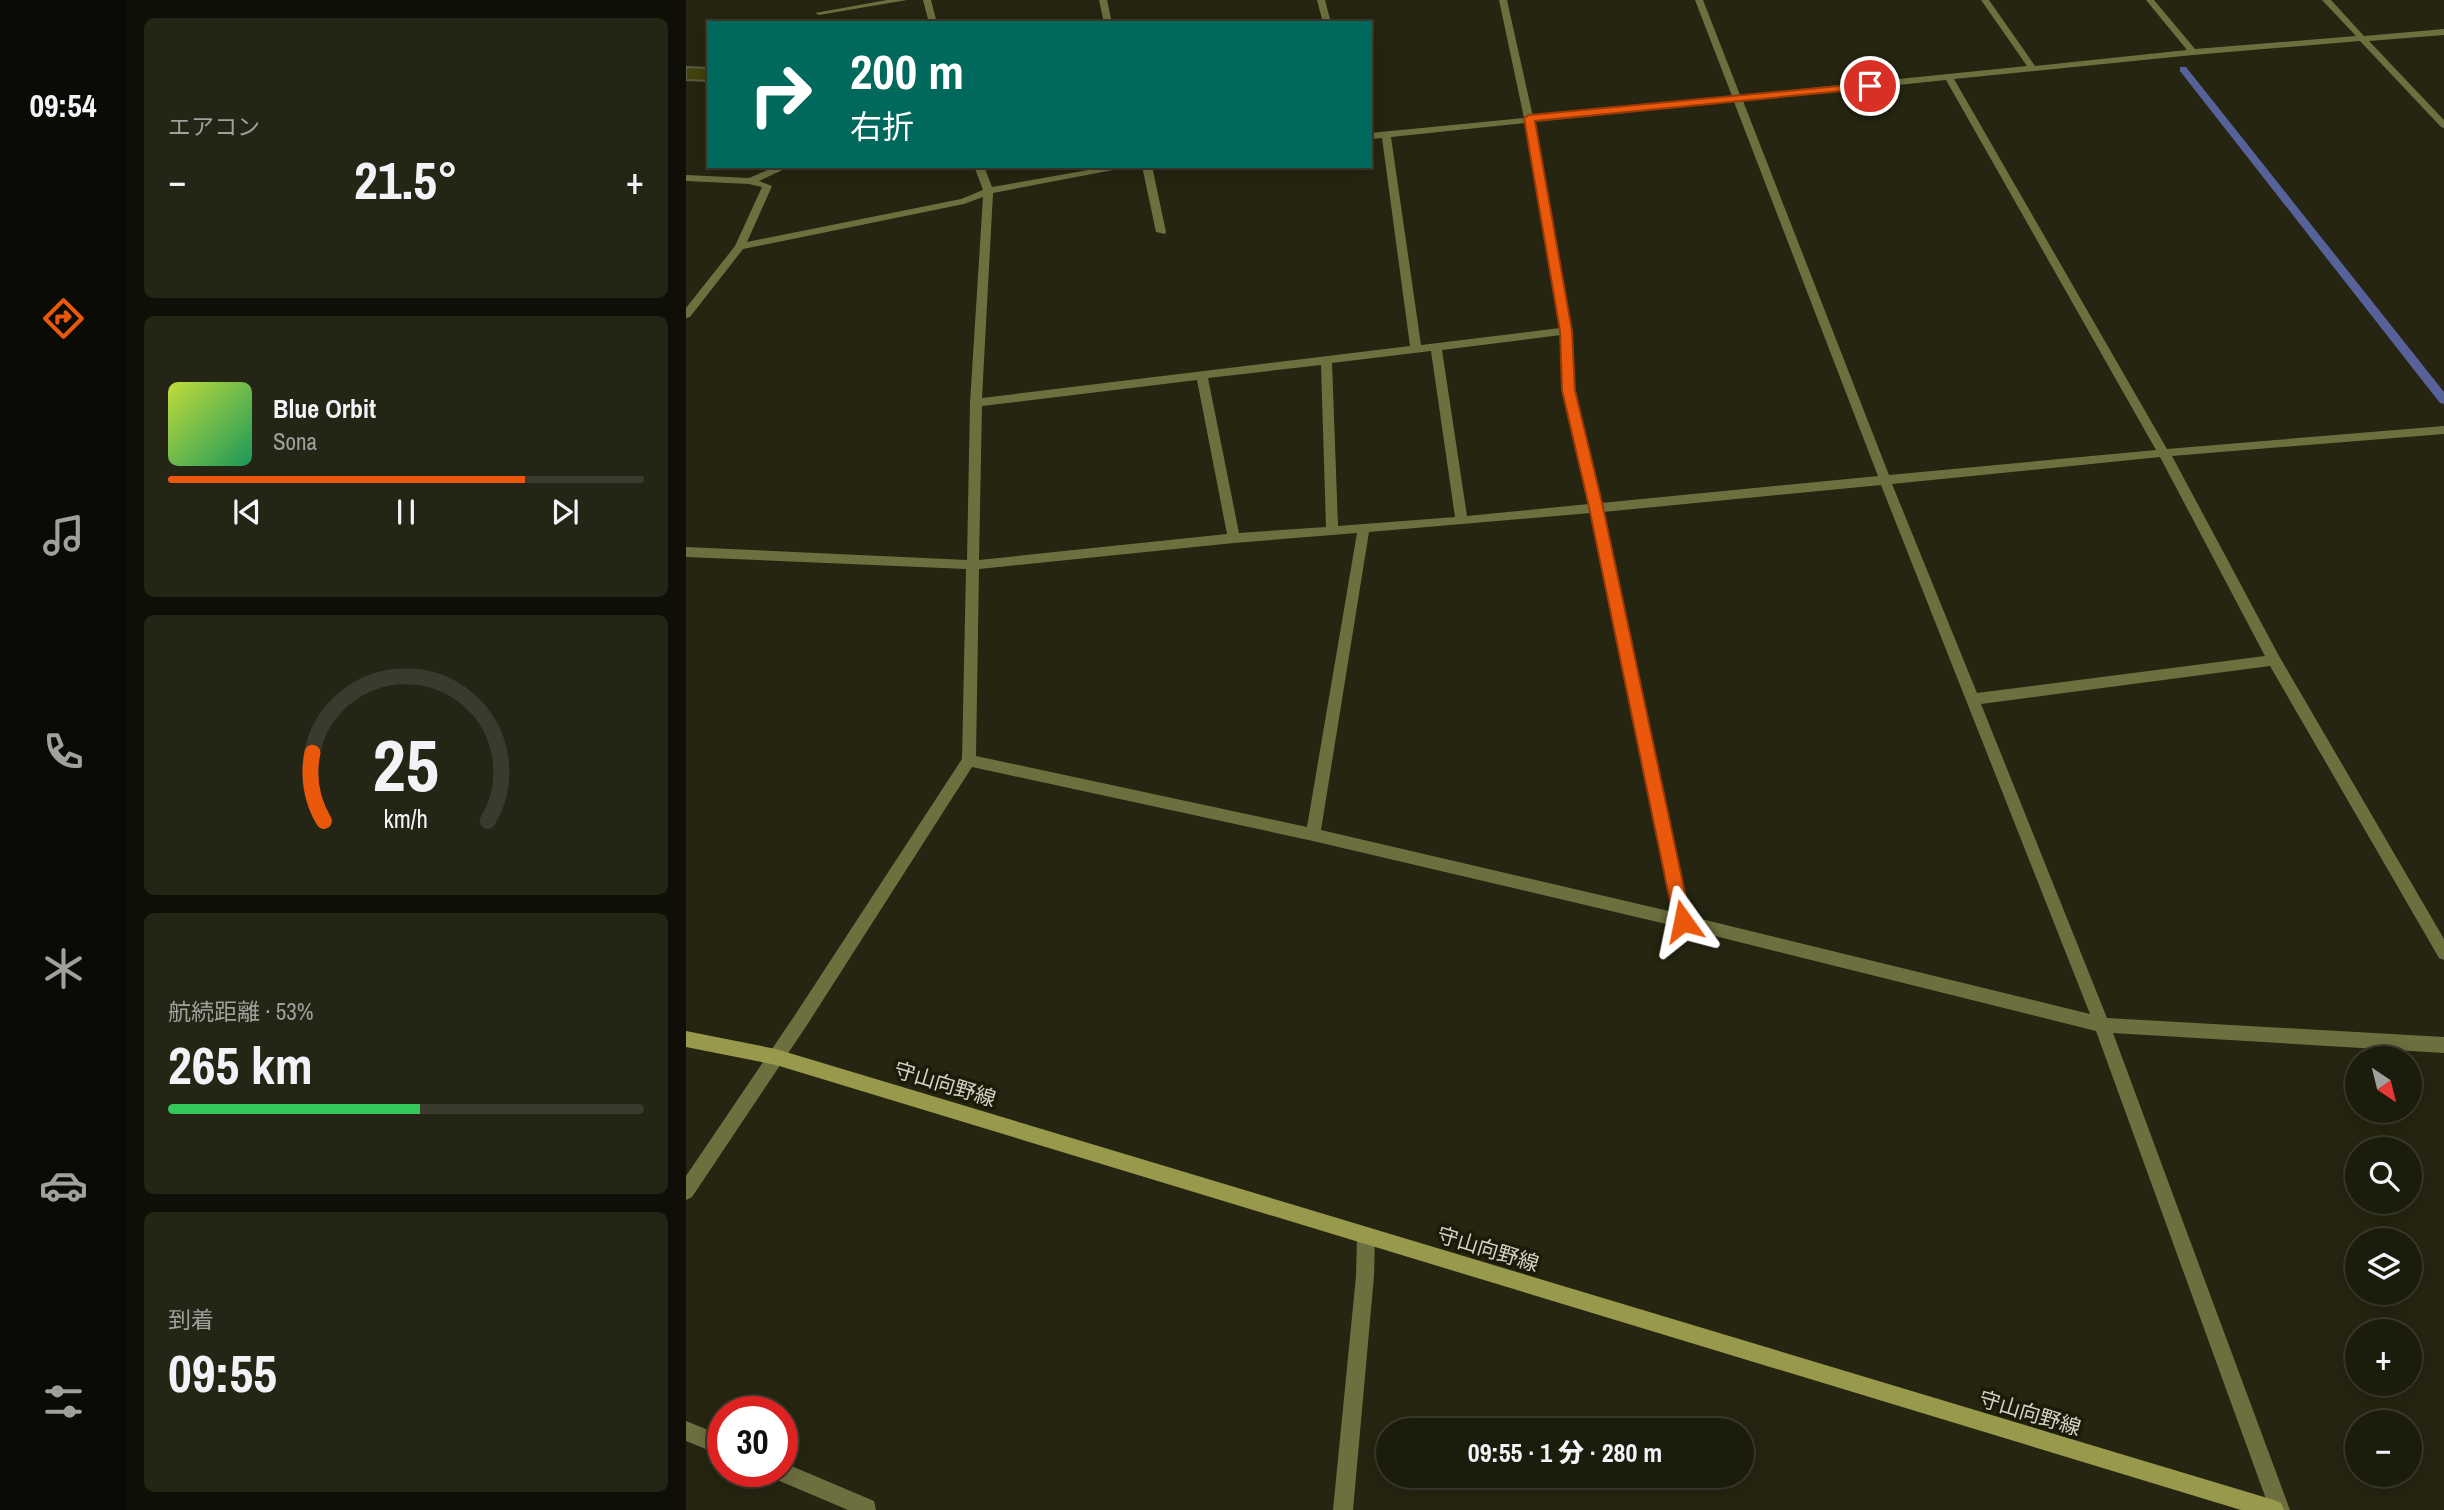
<!DOCTYPE html>
<html lang="ja">
<head>
<meta charset="utf-8">
<style>
	:root { --surface:#1c1c0d; --page:#252516; --text:#f1f3f6; --muted:#a0a19d; --line:#3a3a2e; --accent:#ea580c }
	body { margin:0; font-family:"Archivo Narrow","Noto Sans JP",sans-serif; background:var(--page); color:var(--text); height:100vh; display:flex; flex-direction:column; font-size:26px; white-space:nowrap }
	* { box-sizing:border-box; margin:0 }
	p { font-size:23px; color:var(--muted) }
	.icon { flex:none; width:38px; height:38px; fill:none; stroke:currentColor; stroke-width:2; stroke-linecap:round; stroke-linejoin:round }
	.map { position:relative; flex:1; overflow:hidden }
	.sheet { display:flex; flex-direction:column; gap:18px; padding:18px; background:#0f0f07; width:560px }
	.sheet>* { flex:none }
	.hud { position:absolute; left:21px; top:21px; width:665px; height:147px; border-radius:0px; box-shadow:0 4px 18px #0003,0 0 0 2px var(--line); background:#00695c; color:#fff; overflow:hidden }
	.needle { width:46px; rotate:145deg }
	.buttons { position:absolute; left:1659px; top:1046px; display:grid; gap:14px }
	.buttons a { display:grid; place-items:center; width:77px; height:77px; border-radius:50%; background:var(--surface); box-shadow:0 4px 18px #0003,0 0 0 2px var(--line); font-size:35px }
	.speed { position:absolute; left:21px; top:1396px; display:flex; gap:14px; font-size:35px; font-weight:700; text-align:center }
	.speed>* { display:grid; place-content:center; width:91px; height:91px; border-radius:50%; background:var(--surface); box-shadow:0 4px 18px #0003,0 0 0 2px var(--line); line-height:1 }
	.speed .limit { border:10px solid #d22; background:#fff; color:#111 }
	.pin { position:absolute; display:grid; place-items:center; width:60px; height:60px; color:#fff; margin:-30px; border:4px solid #fff; border-radius:50%; box-shadow:0 2px 7px #0007 }
	.me { position:absolute; width:77px; margin:-38px; rotate:348deg; stroke-linejoin:round; filter:drop-shadow(0 0 5px #0008) }
	.turn { display:flex; align-items:center; gap:24px; height:147px; padding:0 28px; font-size:32px }
	.turn .icon { width:91px; height:91px; stroke-width:2.5 }
	.turn b { display:block; font-size:49px; line-height:60px }
	.big { font-size:52px; font-weight:800; line-height:1.1 }
	.sheet .widget { flex:1; display:flex; flex-direction:column; justify-content:center; gap:10px; min-width:0; padding:0 24px; border-radius:10px; background:var(--page) }
	.sheet .dial { align-items:center; gap:0 }
	.dial svg { height:182px; overflow:visible; fill:none; stroke:var(--line); stroke-width:7; stroke-linecap:round; text-anchor:middle }
	.dial text { fill:var(--text); stroke:none }
	.song { display:flex; align-items:center; gap:21px }
	.cover { width:84px; height:84px; border-radius:10px; background:linear-gradient(135deg,hsl(70 70% 55%),hsl(150 70% 35%)) }
	.played { height:7px; border-radius:4px; background:linear-gradient(90deg,var(--accent) 75%,var(--line) 75%) }
	.keys { display:flex; justify-content:space-around; direction:ltr }
	.heat { display:flex; justify-content:space-between; align-items:center; font-size:38px; direction:ltr }
	.charge { height:10px; border-radius:5px; background:linear-gradient(90deg,#34c759 53%,var(--line) 0) }
	.trip { position:absolute; left:690px; top:1418px; width:378px; height:70px; border-radius:35px; background:var(--surface); box-shadow:0 4px 18px #0003,0 0 0 2px var(--line); font-weight:800; line-height:70px; text-align:center }
	main { display:flex; flex:1; min-height:0 }
	.dock { display:flex; flex-direction:column; width:126px; justify-content:space-around; align-items:center; background:#0b0b05; color:var(--muted) }
	.dock .icon { width:49px; height:49px }
	.dock .current { color:var(--accent) }
	.dock b { font-size:32px; color:var(--text) }
	.map>svg:first-child { display:block }
	.lines { fill:none; stroke-linecap:round; stroke-linejoin:round }
	.stream { fill:#57629a; fill-rule:evenodd }
	.building { fill:#43430e; stroke:#5b5c46; stroke-width:2 }
	.street { fill:#6e6f3f; fill-rule:evenodd }
	.secondary { fill:#98994b; fill-rule:evenodd }
	.route { fill:#ea580c; stroke:#983908; stroke-width:2 }
	.labels { text-anchor:middle; dominant-baseline:central; stroke-width:7; stroke-linejoin:round; paint-order:stroke }
	.near-street-label { font-size:21px; fill:#d3d4c7; stroke:#1b1b07 }
</style>
</head>
<body>
<main>
<nav class="dock">
<b>09:54</b>
<svg class="icon current" aria-label="directions" viewBox="0 0 24 24"><path d="M12 3l9 9-9 9-9-9zM9 14v-3h6M13 9l2 2-2 2"/></svg>
<svg class="icon" aria-label="music" viewBox="0 0 24 24"><path d="M9 18V5l10-2v13"/><circle cx="6" cy="18" r="3"/><circle cx="16" cy="16" r="3"/></svg>
<svg class="icon" aria-label="phone" viewBox="0 0 24 24"><path d="M5 4h4l2 5-3 2q2 4 5 5l2-3 5 2v4C11 20 4 13 5 4z"/></svg>
<svg class="icon" aria-label="climate" viewBox="0 0 24 24"><path d="M12 3v18M4 7l16 10M4 17L20 7"/></svg>
<svg class="icon" aria-label="car" viewBox="0 0 24 24"><path d="M5 17H2v-5l4-1 3-4h7l3 4 3 1v5h-3M9 17h6M6 11h13"/><circle cx="7" cy="17" r="2"/><circle cx="17" cy="17" r="2"/></svg>
<svg class="icon" aria-label="filters" viewBox="0 0 24 24"><path d="M4 7h16M4 17h16"/><circle cx="9" cy="7" r="2"/><circle cx="15" cy="17" r="2"/></svg>
</nav>
<section class="sheet">
<div class="widget"><p>エアコン</p>
<div class="heat"><a>−</a><b class="big">21.5°</b><a>+</a></div>
</div>
<div class="widget">
<div class="song"><i class="cover"></i><div><b>Blue Orbit</b><p>Sona</p></div></div>
<div class="played"></div>
<div class="keys"><svg class="icon" aria-label="previous" viewBox="0 0 24 24"><path d="M18 5L8 12l10 7zM5 5v14"/></svg><svg class="icon" aria-label="pause" viewBox="0 0 24 24"><path d="M8 5v14M16 5v14"/></svg><svg class="icon" aria-label="next" viewBox="0 0 24 24"><path d="M6 5l10 7-10 7zM19 5v14"/></svg></div>
</div>
<div class="widget dial"><svg viewBox="0 0 100 80">
<path d="M14 69A42 42 0 1 1 86 69"/>
<path d="M14 69A42 42 0 0 1 9 39" stroke="#ea580c"/>
<text x="50" y="56" font-size="32" font-weight="700">25</text>
<text x="50" y="72" font-size="11">km/h</text>
</svg></div>
<div class="widget"><p>航続距離 · 53%</p><b class="big">265 km</b><div class="charge"></div></div>
<div class="widget"><p>到着</p><b class="big">09:55</b></div>
</section>
<div class="map">
<svg width="1758" height="1510" viewBox="0 0 1758 1510">
	<rect width="100%" height="100%" fill="#252511"/>
	<g class="lines">
		<path class="stream" d="M1494,67H1500L1758,392V404L1754,403L1494,71Z"/>
	</g>
	<path class="building" d="M0,67L23,68V81L0,80Z"/>
	<g class="lines">
		<path class="street" d="M201,0H221L133,15L129,13Z
			M237,0H245L251,23H243Z
			M413,0H421L426,23H418Z
			M631,0H639L645,23H637Z
			M813,0H821L847,117L1046,96L1009,0H1017L1054,95L1341,66L1295,0H1303L1349,66L1501,50L1460,0H1468L1509,49L1670,36L1636,0H1645L1678,36L1758,29V35L1683,41L1758,120V128L1755,127L1674,41L1507,55L1268,79L1481,449L1758,426V434L1486,456L1593,656L1758,939V960L1753,958L1584,666L1295,704L1421,1018L1758,1037V1053L1427,1033L1604,1510H1584L1410,1031L997,928L627,841L286,767L121,1025L6,1197L0,1200V1176L109,1015L276,759L280,569L0,557V547L281,560L284,403L297,197L278,204L57,249L4,317L0,318V308L49,246L76,187L63,184L0,181V175L63,178L91,166H105L73,181L86,186L61,242L275,199L297,190L288,166H298L306,187L425,166H448L307,193L296,398L724,346L696,138L684,139V133L838,118ZM1260,80L1470,450L1203,475L1057,101ZM1048,102L1192,476L915,503L888,390L885,331L848,122ZM839,123L874,328L735,345L705,137ZM875,335L876,390L903,504L781,516L756,350ZM745,351L769,517L652,526L646,363ZM635,365L640,527L553,533L522,378ZM511,380L541,534L293,560L296,406ZM1474,457L1579,656L1291,693L1206,484ZM1195,485L1404,1014L1003,916L917,512ZM905,513L987,912L635,830L683,532ZM671,533L621,827L290,756L293,569L548,543Z
			M456,166H466L480,232L479,234L470,232Z
			M680,1227L686,1230L689,1236L688,1276L667,1510H647L670,1276L671,1236L674,1230Z
			M0,1421L37,1436V1456L0,1441Z
			M96,1462L188,1501L190,1510H162L89,1479L86,1472H96Z"/>
		<path class="secondary" d="M0,1031L90,1049L1588,1500L1595,1503L1598,1510H1555L90,1065L0,1047Z"/>
	</g>
	<path class="route" d="M1184,83L1188,84V88L849,121L886,331L889,390L917,507L1005,921L1003,927L997,929L990,927L988,921L903,507L876,390L874,331L838,118L843,115Z"/>
	<g class="labels">
		<g class="near-street-label">
			<text transform="translate(259 1084) rotate(17)">守山向野線</text>
			<text transform="translate(802 1249) rotate(17)">守山向野線</text>
			<text transform="translate(1344 1413) rotate(17)">守山向野線</text>
		</g>
	</g>
</svg>
<div class="buttons">
<a><svg class="needle" viewBox="-14 -14 28 28"><path d="M0-13l5 13h-10z" fill="#e53935"/><path d="M0 13l5-13h-10z" fill="#a0a19d"/></svg></a>
<a><svg class="icon" aria-label="search" viewBox="0 0 24 24"><circle cx="10" cy="10" r="6"/><path d="M15 15l6 6"/></svg></a>
<a><svg class="icon" aria-label="layers" viewBox="0 0 24 24"><path d="M12 4l9 5-9 5-9-5zM3 14l9 5 9-5"/></svg></a>
<a>+</a>
<a>−</a>
</div>
<div class="speed"><div class="limit">30</div></div>
<div class="pin" style="left:1184px;top:86px;background:#d93025"><svg class="icon" aria-label="arrive" viewBox="0 0 24 24"><path d="M6 21V4h12l-3 4 3 4H6"/></svg></div>
<svg class="me" style="left:997px;top:921px" viewBox="-20 -20 40 40"><path d="M0-17L14 15 0 8-14 15z" fill="#ea580c" stroke="#fff" stroke-width="4"/></svg>
<div class="trip">09:55 · 1 分 · 280 m</div>
<div class="hud">
<div class="turn"><svg class="icon" aria-label="right" viewBox="0 0 24 24"><path d="M7 20v-9h11M14 6l5 5-5 5"/></svg><div><b>200 m</b>右折</div></div>
</div>
</div>
</main>
</body>
</html>
